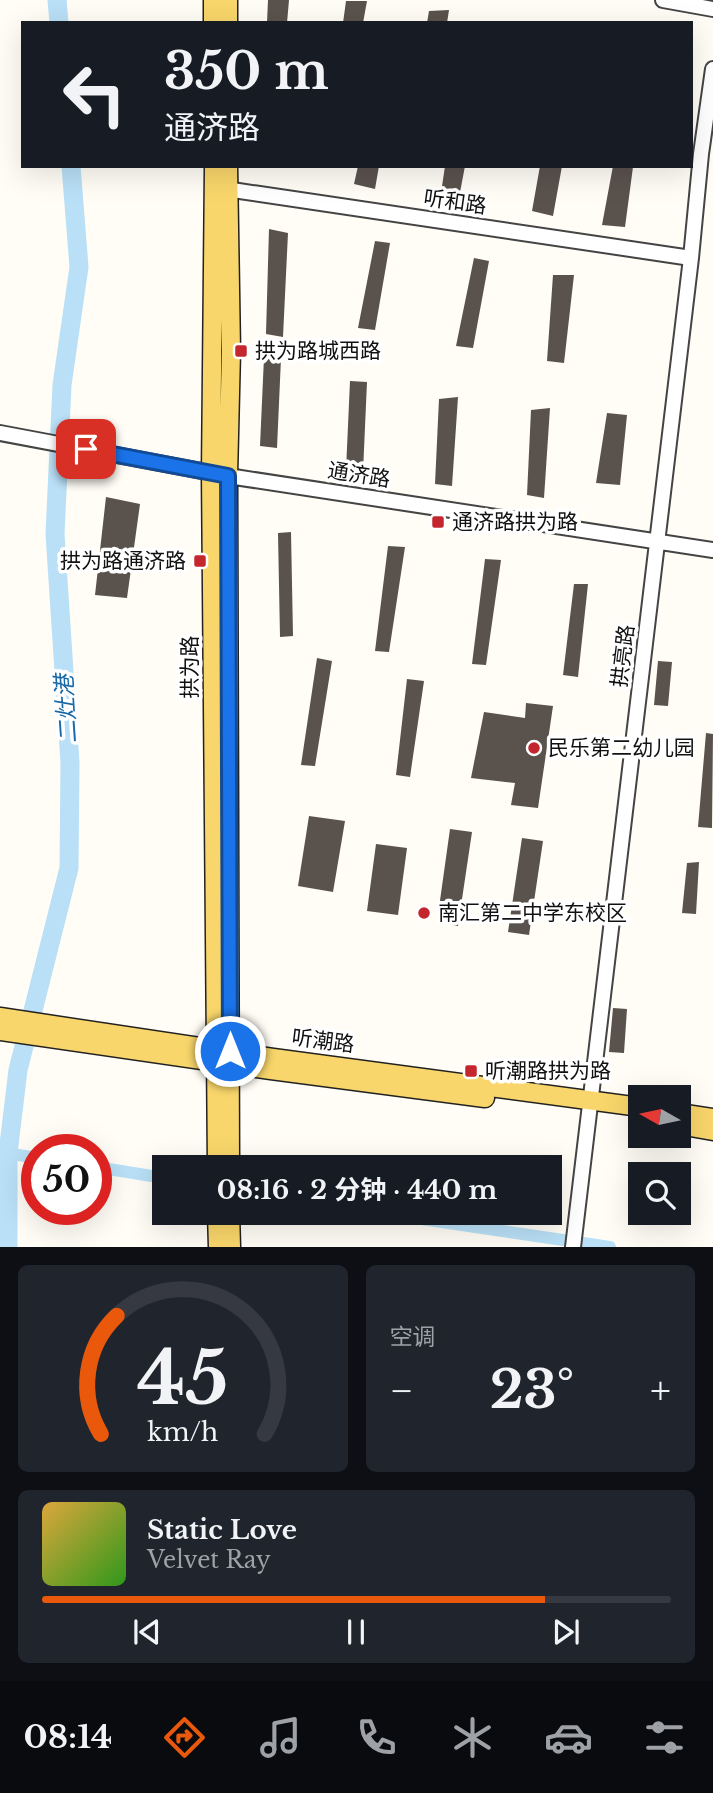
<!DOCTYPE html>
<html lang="zh">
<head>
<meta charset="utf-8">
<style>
	:root { --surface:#171b24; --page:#20242c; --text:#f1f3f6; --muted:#9ea1a6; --line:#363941; --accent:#ea580c }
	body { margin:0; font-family:"Libre Baskerville","Noto Sans SC",serif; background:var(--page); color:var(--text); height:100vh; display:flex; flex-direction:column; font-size:26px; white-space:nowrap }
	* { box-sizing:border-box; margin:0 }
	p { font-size:23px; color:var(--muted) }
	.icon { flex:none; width:38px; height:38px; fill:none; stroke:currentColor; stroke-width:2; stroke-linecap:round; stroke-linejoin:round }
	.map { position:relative; height:1247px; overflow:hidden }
	.sheet { display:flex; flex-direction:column; gap:18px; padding:18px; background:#0d0f14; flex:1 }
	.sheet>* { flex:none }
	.hud { position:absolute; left:21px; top:21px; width:672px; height:147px; border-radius:0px; box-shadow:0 7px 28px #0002; background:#171b24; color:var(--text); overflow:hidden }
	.needle { width:46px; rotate:279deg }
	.controls { position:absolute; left:628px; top:1085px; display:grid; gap:14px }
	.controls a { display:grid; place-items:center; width:63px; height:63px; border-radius:0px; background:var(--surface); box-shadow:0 7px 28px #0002; font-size:35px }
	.speed { position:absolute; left:21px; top:1134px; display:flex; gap:14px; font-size:35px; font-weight:700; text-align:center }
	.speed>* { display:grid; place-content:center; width:91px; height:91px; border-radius:50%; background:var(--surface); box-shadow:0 7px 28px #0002; line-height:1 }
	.speed .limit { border:10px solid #d22; background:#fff; color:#111 }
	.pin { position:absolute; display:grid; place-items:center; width:60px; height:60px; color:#fff; margin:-30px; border-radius:14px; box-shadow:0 4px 10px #0006 }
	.me { position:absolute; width:77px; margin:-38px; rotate:0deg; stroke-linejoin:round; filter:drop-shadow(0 0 5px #0008) }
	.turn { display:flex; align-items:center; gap:24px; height:147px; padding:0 28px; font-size:32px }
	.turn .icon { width:91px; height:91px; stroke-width:2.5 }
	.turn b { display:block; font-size:49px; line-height:60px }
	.big { font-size:52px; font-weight:700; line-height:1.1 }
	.sheet .widget { flex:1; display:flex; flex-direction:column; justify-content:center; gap:10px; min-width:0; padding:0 24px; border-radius:10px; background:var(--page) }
	.sheet .dial { align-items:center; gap:0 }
	.dial svg { height:182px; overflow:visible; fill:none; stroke:var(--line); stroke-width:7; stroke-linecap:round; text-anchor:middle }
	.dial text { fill:var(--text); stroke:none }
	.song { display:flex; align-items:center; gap:21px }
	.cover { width:84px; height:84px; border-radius:10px; background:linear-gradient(135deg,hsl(40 70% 55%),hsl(110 70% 35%)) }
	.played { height:7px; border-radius:4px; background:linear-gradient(90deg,var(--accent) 80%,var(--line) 80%) }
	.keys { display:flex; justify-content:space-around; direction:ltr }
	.heat { display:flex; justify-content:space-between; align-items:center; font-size:38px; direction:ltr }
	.sheet .tiles { flex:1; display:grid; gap:18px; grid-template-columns:1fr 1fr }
	.widget:last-child { grid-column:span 2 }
	.trip { position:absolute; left:152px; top:1155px; width:410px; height:70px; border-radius:0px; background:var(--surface); box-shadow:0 7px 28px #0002; font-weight:700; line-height:70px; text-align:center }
	.tab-bar { display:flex; height:112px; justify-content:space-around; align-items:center; background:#090b0e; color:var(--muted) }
	.tab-bar .icon { width:49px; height:49px }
	.tab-bar .current { color:var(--accent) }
	.tab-bar b { font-size:32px; color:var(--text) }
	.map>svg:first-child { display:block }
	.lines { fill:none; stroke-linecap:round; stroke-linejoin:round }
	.canal { stroke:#b9e0f7; stroke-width:12 }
	.river { stroke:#b9e0f7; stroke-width:19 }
	.building { fill:#5a524d }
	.minor-casing { stroke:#444; stroke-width:18 }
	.major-casing { stroke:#222; stroke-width:21 }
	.minor { stroke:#fff; stroke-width:14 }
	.major { stroke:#f9d66b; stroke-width:18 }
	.route-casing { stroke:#114b97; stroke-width:18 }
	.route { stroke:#1a73e8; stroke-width:12 }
	.poi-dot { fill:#c4262e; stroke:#fff; stroke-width:2.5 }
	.labels { text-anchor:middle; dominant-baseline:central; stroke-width:7; stroke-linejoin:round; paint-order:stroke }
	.street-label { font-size:21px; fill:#111; stroke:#fff }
	.poi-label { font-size:21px; fill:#111; stroke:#fff; text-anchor:start }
	.water-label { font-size:23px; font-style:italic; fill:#1768a6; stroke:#fff }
</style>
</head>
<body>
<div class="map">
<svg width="713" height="1247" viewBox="0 0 713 1247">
	<rect width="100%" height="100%" fill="#fffdf5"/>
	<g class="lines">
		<path class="canal" d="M0,1152L37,1158
			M96,1167L164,1178
			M381,1213L610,1247"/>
		<path class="river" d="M57,0L59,23
			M8,1247V1153L18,1070L69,868L70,763L55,534L62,385L79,267L71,166"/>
	</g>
	<path class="building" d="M268,0H289L287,23H267Z
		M346,1H367L363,23H343Z
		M449,10L447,23H427L429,11Z
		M358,166H379L375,189L354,184Z
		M445,166H465L458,203L440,200Z
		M540,166H562L553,216L532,211Z
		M613,166L633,167L625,227L602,225Z
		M269,229L288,233L283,337L266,334Z
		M375,241L390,243L375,330L358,328Z
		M474,258L489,261L473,348L456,346Z
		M553,275H574L564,363L547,361Z
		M264,357L281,358L277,448L260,446Z
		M350,381L367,382L363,472L346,470Z
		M458,397L452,486L435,484L439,399Z
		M550,408L544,498L527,495L531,410Z
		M607,413L627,415L620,485L596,483Z
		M106,497L140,504L127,598L95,595Z
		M291,532L293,636L280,637L278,533Z
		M388,546L405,547L389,652L375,651Z
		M485,559L501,560L486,665L472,664Z
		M574,584H588L578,677L563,675Z
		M317,658L332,661L315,766L301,765Z
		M658,661L672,662L668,706L654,705Z
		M407,679L424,681L410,777L396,775Z
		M526,703L553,706L538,808L511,805L515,783L471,778L484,712L525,718Z
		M706,733L713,734L712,828L698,827Z
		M309,816L345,821L333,892L298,886Z
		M450,829L472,832L458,926L437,922Z
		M522,838L543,841L529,935L508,932Z
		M376,844L407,848L398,915L367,911Z
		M699,862L696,914L682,913L687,863Z
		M613,1008L627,1009L624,1053L609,1052Z"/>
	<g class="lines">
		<defs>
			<path id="minor" d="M663,0L713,9
				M219,188L691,258
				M0,433L228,476L713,550
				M573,1247L691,258L701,154L713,69"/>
			<path id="major" d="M213,0V23
				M228,23V0
				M214,166L211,473L217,1167
				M228,166L231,351L228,476L230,1167
				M0,1017L273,1058L640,1107
				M0,1031L271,1070L485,1098
				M679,1113L713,1118
				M679,1125L713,1131
				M217,1213L218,1247
				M230,1213L231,1247"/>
		</defs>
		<use href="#minor" class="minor-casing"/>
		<use href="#major" class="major-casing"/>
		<use href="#minor" class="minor"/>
		<use href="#major" class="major"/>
	</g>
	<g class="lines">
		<defs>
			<path id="route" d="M86,449L228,476L230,1051"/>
		</defs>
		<use href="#route" class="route-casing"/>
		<use href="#route" class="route"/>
	</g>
	<g class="poi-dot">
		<rect x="234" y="344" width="14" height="14" rx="3.5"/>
		<rect x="431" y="515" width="14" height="14" rx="3.5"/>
		<rect x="193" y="554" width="14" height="14" rx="3.5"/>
		<circle cx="534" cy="748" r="7"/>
		<circle cx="424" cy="913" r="7"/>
		<rect x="464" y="1064" width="14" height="14" rx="3.5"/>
	</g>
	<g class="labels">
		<g class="street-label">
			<text transform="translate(455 202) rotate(8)">听和路</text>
			<text transform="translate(359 475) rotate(9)">通济路</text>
			<text transform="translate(623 656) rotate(-83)">拱亮路</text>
			<text transform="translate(190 667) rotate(-90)">拱为路</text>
			<text transform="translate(323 1041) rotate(7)">听潮路</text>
		</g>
		<g class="poi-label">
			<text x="255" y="351">拱为路城西路</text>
			<text x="452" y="522">通济路拱为路</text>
			<text x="186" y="561" text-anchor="end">拱为路通济路</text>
			<text x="548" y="748">民乐第二幼儿园</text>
			<text x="438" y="913">南汇第二中学东校区</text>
			<text x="485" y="1071">听潮路拱为路</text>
		</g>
		<g class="water-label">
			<text transform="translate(66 709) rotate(-94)">二灶港</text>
		</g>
	</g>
</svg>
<div class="controls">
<a><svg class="needle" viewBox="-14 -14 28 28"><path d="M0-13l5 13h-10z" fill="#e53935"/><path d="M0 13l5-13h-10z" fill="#9ea1a6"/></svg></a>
<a><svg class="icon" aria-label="search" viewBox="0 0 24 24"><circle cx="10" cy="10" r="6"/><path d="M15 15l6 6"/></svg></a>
</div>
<div class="speed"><div class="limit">50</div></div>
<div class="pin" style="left:86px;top:449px;background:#d93025"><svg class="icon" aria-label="arrive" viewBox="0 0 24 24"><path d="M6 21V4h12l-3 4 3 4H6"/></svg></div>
<svg class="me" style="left:230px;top:1051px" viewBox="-20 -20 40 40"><circle r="17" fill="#1a73e8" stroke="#fff" stroke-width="3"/><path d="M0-11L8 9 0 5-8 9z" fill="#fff"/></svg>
<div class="trip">08:16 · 2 分钟 · 440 m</div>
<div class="hud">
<div class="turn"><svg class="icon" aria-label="left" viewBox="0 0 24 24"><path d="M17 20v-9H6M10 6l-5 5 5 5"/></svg><div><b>350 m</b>通济路</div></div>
</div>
</div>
<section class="sheet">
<div class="tiles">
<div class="widget dial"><svg viewBox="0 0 100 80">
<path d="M14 69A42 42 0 1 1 86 69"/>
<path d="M14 69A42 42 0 0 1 21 17" stroke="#ea580c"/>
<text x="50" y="56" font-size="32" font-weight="700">45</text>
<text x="50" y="72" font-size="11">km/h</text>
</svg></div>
<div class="widget"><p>空调</p>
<div class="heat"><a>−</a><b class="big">23°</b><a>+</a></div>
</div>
<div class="widget">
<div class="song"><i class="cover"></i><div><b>Static Love</b><p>Velvet Ray</p></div></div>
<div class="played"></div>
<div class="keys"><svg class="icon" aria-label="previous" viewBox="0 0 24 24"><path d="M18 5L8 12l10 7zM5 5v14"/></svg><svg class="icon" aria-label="pause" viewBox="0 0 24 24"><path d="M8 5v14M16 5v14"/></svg><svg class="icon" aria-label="next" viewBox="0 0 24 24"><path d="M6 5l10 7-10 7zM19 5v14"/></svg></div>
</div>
</div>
</section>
<nav class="tab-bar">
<b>08:14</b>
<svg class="icon current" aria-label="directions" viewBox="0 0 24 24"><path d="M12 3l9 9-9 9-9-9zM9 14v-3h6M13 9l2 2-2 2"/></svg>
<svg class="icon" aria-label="music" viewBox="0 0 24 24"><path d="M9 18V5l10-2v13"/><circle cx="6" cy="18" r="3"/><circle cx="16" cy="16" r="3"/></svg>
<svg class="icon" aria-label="phone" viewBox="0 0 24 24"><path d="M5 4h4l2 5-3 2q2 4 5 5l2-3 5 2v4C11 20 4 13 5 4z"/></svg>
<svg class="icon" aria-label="climate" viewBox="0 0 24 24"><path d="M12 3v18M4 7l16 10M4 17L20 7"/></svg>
<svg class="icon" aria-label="car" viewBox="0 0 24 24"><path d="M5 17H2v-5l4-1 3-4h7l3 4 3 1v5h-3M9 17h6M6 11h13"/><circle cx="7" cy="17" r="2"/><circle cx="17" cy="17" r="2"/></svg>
<svg class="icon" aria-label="filters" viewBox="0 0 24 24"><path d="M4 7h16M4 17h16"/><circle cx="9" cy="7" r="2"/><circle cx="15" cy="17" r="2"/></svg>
</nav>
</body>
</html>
